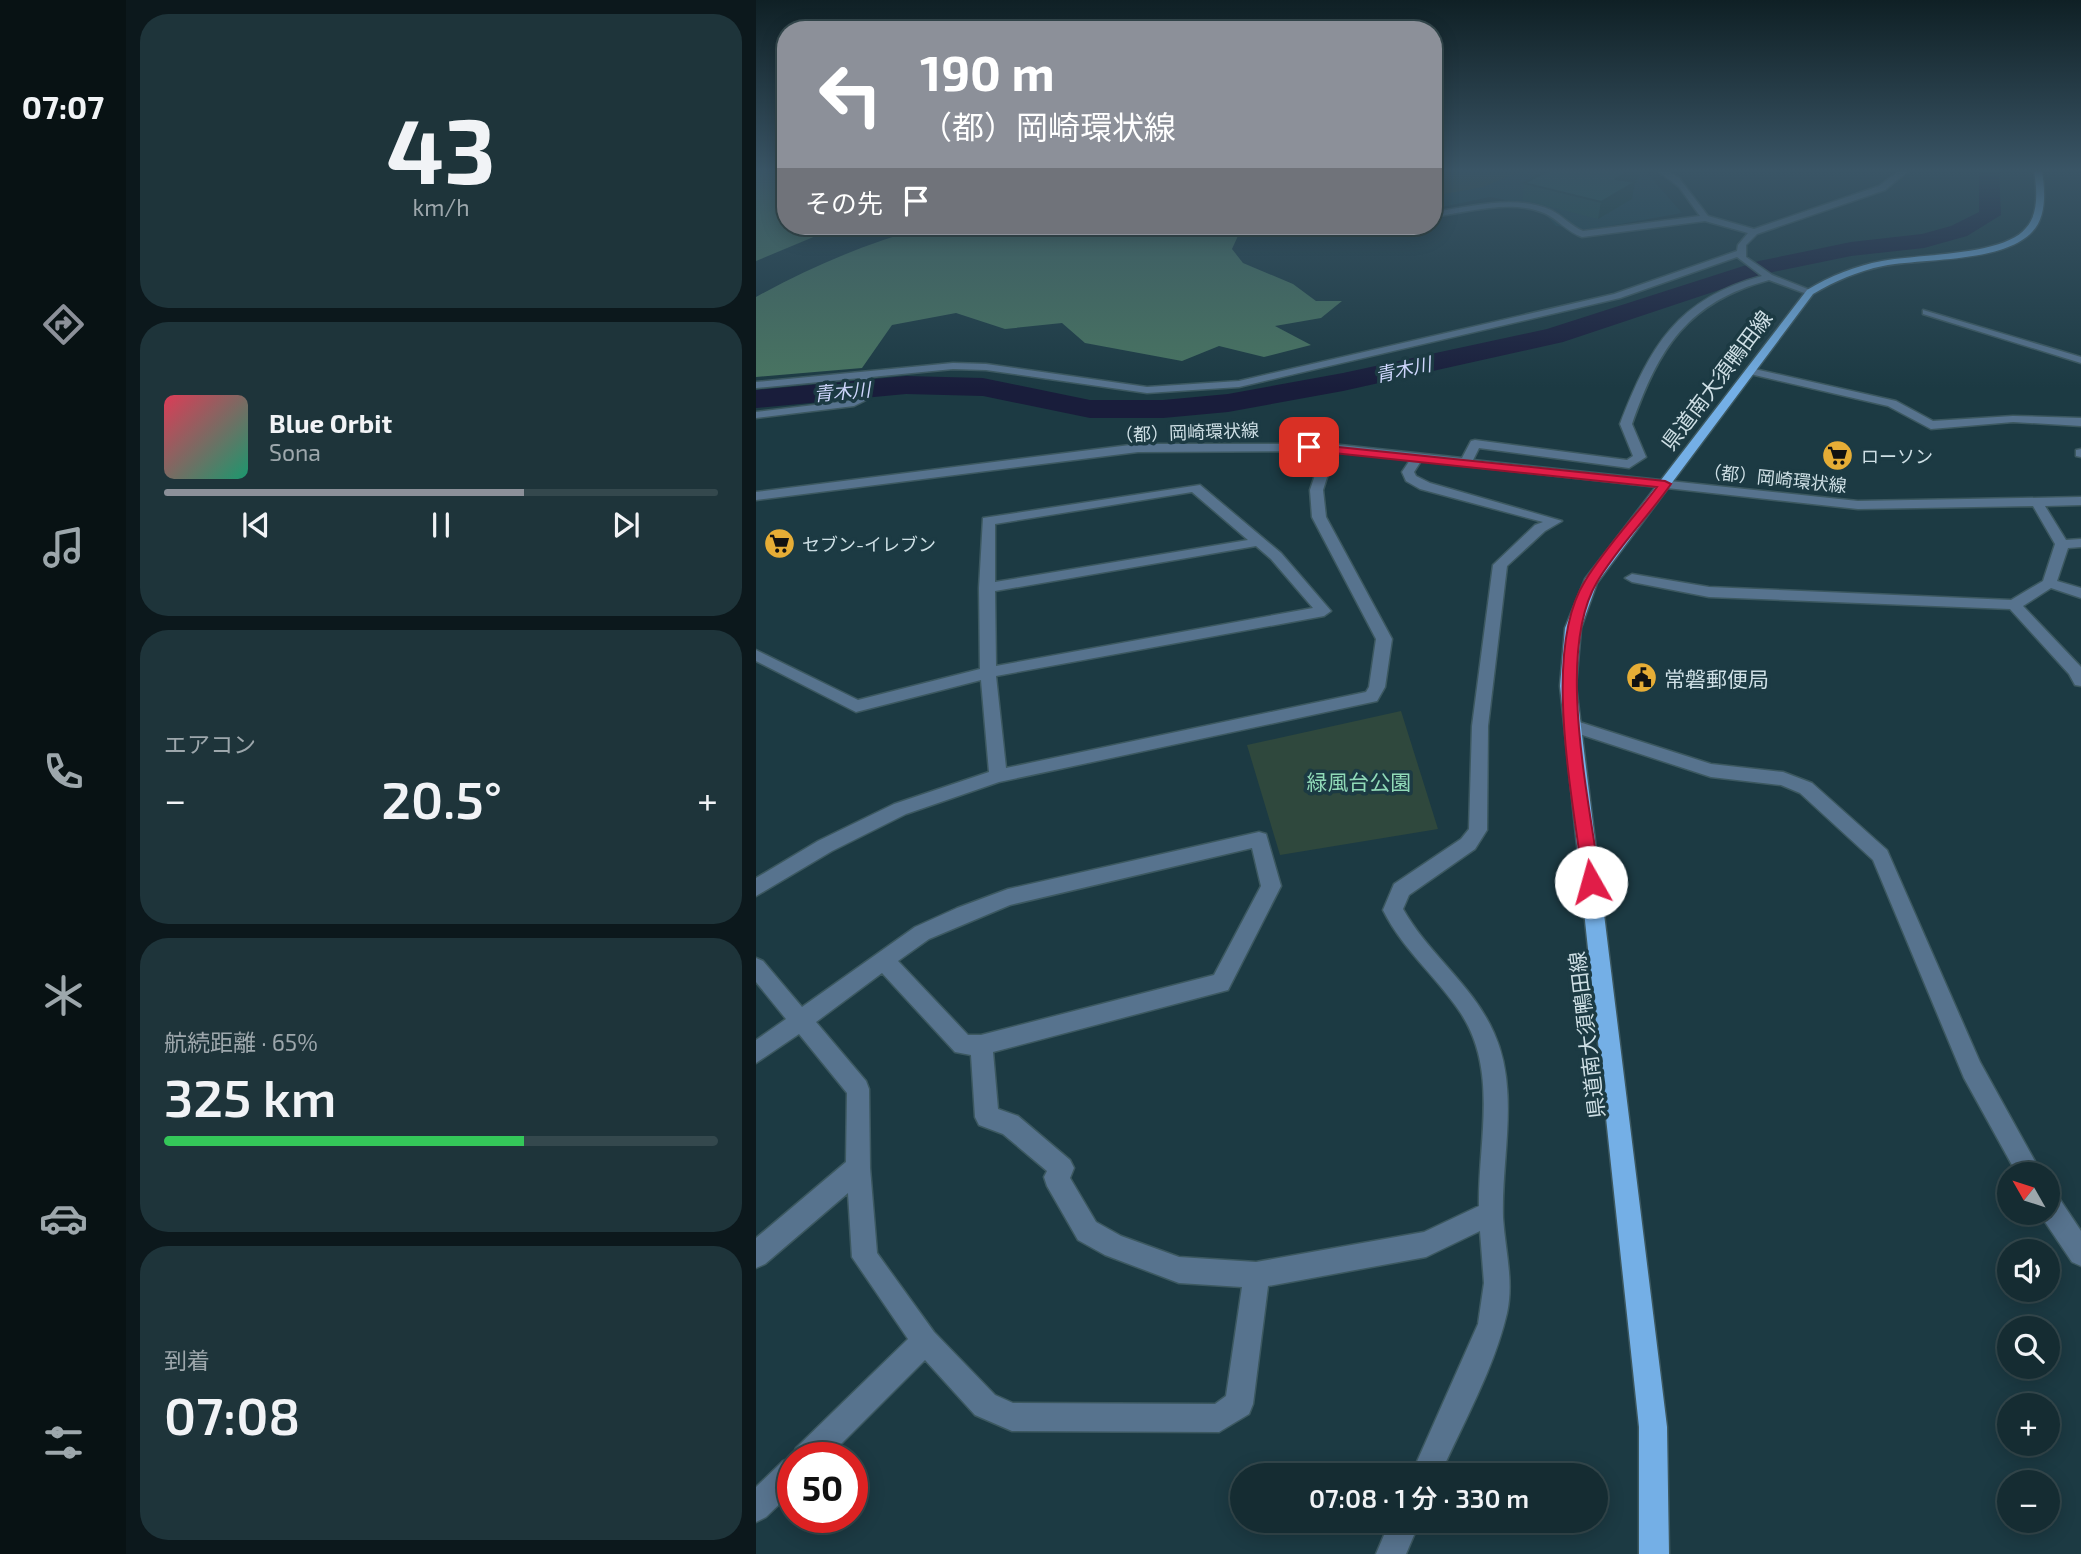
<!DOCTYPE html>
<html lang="ja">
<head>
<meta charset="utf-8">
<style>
	:root { --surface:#152c32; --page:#1e343a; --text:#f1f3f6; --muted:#9da7ac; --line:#34484d; --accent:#8c9099 }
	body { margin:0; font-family:"Exo 2","Noto Sans JP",sans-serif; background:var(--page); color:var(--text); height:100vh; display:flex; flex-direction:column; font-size:26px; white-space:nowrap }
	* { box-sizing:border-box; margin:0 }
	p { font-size:23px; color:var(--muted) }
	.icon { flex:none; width:38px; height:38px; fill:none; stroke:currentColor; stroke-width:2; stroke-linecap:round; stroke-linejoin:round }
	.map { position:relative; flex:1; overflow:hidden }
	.panel { display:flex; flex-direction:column; gap:14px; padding:14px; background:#0c181c; width:630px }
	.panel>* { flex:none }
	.top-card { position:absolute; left:21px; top:21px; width:665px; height:214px; border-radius:28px; box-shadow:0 4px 18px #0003,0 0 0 2px var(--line); background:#8c9099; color:#fff; overflow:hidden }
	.needle { width:46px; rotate:309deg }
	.tools { position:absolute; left:1241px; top:1162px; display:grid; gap:14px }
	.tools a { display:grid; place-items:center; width:63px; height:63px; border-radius:50%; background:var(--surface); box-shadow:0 4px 18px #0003,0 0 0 2px var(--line); font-size:35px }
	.speed { position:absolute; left:21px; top:1442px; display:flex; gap:14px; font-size:35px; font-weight:700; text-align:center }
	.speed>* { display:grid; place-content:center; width:91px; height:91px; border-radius:50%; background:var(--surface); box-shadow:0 4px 18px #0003,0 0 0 2px var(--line); line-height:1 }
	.speed .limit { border:10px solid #d22; background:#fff; color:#111 }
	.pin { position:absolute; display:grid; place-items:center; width:60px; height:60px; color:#fff; margin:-30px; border-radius:14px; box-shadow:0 4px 10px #0006 }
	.me { position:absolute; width:77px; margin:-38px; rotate:353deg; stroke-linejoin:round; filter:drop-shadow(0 0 5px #0008) }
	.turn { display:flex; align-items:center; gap:24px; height:147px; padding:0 28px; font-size:32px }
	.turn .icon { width:91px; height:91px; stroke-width:2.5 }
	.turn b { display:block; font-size:49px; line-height:60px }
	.then { display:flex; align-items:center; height:66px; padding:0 28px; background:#0003; gap:14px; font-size:26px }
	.big { font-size:52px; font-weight:600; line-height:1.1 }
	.panel .widget { flex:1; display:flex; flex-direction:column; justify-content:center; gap:10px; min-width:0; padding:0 24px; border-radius:28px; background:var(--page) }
	.panel .dial { align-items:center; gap:0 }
	.dial b { font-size:91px; line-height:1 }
	.song { display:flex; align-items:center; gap:21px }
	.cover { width:84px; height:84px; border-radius:10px; background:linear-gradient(135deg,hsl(350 70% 55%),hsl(160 70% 35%)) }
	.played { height:7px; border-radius:4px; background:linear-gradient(90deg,var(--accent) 65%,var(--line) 65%) }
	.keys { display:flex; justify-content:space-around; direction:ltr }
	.heat { display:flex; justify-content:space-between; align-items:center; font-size:38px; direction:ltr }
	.charge { height:10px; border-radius:5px; background:linear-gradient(90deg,#34c759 65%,var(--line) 0) }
	.trip { position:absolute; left:474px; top:1463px; width:378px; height:70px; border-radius:35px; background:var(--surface); box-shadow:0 4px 18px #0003,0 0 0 2px var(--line); font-weight:600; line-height:70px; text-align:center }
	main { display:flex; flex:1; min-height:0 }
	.dock { display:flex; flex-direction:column; width:126px; justify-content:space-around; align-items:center; background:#081214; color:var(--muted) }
	.dock .icon { width:49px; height:49px }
	.dock .current { color:var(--accent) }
	.dock b { font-size:32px; color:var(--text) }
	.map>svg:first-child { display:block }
	.built { fill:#1d4551 }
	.green { fill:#2f483d }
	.forest { fill:#497561 }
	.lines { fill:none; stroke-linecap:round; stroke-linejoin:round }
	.river { fill:#191d3b; fill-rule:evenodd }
	.minor-casing { stroke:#3c5860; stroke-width:3 }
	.major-casing { stroke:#3c5860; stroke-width:3 }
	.minor { fill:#57738e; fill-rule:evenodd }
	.major { fill:#74afe6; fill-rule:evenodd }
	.wall { fill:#1d4d4c }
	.shaded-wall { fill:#183f3e }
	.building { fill:#225a58; stroke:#183f3e; stroke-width:2 }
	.route { fill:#e11d48; stroke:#92132f; stroke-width:2 }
	.labels { text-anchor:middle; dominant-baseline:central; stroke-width:7; stroke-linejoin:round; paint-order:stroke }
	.far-street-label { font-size:18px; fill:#cedfe5; stroke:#1c3a43 }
	.far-poi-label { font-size:18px; fill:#cedfe5; stroke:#1c3a43; text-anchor:start }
	.far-water-label { font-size:19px; font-style:italic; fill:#ced6fc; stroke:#1c3a43 }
	.street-label { font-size:21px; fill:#cedfe5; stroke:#1c3a43 }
	.poi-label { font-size:21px; fill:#cedfe5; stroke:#1c3a43; text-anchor:start }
	.park-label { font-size:21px; fill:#90dab8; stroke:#1c3a43 }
</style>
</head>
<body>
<main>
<nav class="dock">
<b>07:07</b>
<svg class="icon current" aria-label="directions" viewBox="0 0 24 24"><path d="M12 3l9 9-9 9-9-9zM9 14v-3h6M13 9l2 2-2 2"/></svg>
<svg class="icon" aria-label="music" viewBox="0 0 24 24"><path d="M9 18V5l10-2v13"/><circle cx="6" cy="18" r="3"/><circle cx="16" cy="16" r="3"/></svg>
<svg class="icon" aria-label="phone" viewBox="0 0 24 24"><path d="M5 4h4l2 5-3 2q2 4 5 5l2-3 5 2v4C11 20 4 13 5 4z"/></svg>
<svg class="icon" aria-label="climate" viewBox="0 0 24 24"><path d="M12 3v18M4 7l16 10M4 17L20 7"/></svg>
<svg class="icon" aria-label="car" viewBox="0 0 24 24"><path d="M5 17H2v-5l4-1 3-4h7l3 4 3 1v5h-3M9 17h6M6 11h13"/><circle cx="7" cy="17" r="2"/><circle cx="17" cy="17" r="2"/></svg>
<svg class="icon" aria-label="filters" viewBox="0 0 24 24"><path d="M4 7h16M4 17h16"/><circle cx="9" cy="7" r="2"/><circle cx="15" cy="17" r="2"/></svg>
</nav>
<section class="panel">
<div class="widget dial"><b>43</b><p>km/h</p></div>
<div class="widget">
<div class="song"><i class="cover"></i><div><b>Blue Orbit</b><p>Sona</p></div></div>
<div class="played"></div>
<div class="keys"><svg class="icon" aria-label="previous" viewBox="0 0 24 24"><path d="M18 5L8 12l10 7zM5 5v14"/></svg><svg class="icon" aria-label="pause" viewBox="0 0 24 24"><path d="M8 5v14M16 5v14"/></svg><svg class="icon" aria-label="next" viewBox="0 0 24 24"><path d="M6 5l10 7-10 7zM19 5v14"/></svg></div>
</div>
<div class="widget"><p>エアコン</p>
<div class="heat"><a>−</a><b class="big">20.5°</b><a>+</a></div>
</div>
<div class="widget"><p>航続距離 · 65%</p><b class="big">325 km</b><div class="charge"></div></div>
<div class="widget"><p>到着</p><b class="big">07:08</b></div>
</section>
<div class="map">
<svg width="1325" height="1554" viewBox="0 0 1325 1554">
	<rect width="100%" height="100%" fill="#1c3a43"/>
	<path class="built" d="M677,171H889L926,213L831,230L800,226L781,206L734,197L677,209Z"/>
	<path class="green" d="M677,171H765L727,187L677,196Z
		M645,711L682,829L524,855L491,745Z"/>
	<path class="forest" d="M0,171H30V226L79,228L0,261Z
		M173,226H491L486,227L476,249L487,263L537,284L560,301H586L565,318L519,326L555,345L508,357L463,346L426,361L329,343L306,323L249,329L200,313L136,325L106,368L0,377V297C56,266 111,243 173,226Z"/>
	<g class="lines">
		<path class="river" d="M1223,171H1243L1245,215L1211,236L1168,248L1095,256L1017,272L807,342L587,391L472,412L407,418H334L227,396L150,394L0,408V390L150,376L227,378L334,400H407L472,394L587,373L791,329L1003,261L1095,242L1166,234L1195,226L1223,212Z"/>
		<defs>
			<path id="minor" d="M902,171H912L923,178L952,216L998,229L1123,186L1143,171H1152L1129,190L1001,234L990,245V257L1016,275L1059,292L1051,294L1013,280C931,302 903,348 876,424L890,457L873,468L723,448L717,460L1102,501L1325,497V505L1289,506L1310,540L1325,539V547L1312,548L1301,581L1325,588V598L1295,588L1267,606L1325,667V686L1319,685L1313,674L1254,609L953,597L876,582L869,578L876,574L953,587L1255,600L1287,581L1299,544L1277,506L1102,509L665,461L658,472L660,476L674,483L806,521L789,531L751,566L732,726L731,830L719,849L653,895L647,909C673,955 717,985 738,1033C764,1090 745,1158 747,1218C749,1250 758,1281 751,1313C738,1369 707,1423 684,1475H655L722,1324L728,1283L724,1231L670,1257L512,1286L497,1404L493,1414L463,1432L256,1431L219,1415L169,1360L71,1458H37V1491L10,1517L0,1522V1487L27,1461L36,1457L40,1448L152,1339L96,1257L92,1193L9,1264L0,1268V1238L90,1162L91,1093L43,1034L0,1063V1040L30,1019L0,982V958L7,961L46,1007L159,927L201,908L252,889L503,832L510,834L525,886L472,990L237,1052L242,1109L262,1116L314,1160L318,1168L314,1178L340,1222L365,1236L423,1257L500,1262L668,1232L723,1206C722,1141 743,1070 704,1012C680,976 647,950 627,910L638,884L705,839L713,829L716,726L737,565L779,525L787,522L664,489L650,481L646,472L654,460L579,452L567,490L570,517L636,639L629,687L621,701L243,782L150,814L76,851L0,896V878L62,841L138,804L233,772L225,680L100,712L0,661V650L102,700L224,669L223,588L227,518L444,485L525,553L575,611L568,616L240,676L250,768L610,692L613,687L620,639L556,517L554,490L567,451L382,452L0,500V492L382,444H575L706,458L715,441L719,440L871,460L877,456L864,424C894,346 921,299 1006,276L981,257L864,298L483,387L391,393L230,370L197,369L115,377L112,399L98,406L0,418V412L92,401L101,397L104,378L0,388V382L197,363L230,364L391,387L483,381L858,294L981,251L982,245L992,233L949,221L826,237C811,232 802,219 788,213C754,199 712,212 677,217V212C715,207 759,194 795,210C807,216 815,226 827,231L944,216L923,187ZM436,492L492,540L239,582V524ZM500,546L515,559L557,608L240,666L239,591ZM496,848L505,886L458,975L225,1035H212L142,961L173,939L254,905ZM126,973L199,1052L215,1055L219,1117L223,1125L247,1134L291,1171L288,1177L291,1186L322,1240L349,1255L423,1283L486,1287L470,1396L459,1404L257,1403L239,1395L178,1332L121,1253L114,1168L113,1089L110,1081L60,1022Z
				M1167,310L1325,357V363L1167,314Z
				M994,368L1140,401L1177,421L1257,416L1325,418V426L1257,422L1175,429L1132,406L990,373L989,371Z
				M1325,449V457L1320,456V450Z
				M817,720L955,764L1027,772L1056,783L1131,850L1224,1062L1286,1174H1261L1208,1078L1117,860L1044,793L1025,785L955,777L811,730L809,726L811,722Z
				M1292,1192L1301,1195L1325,1231V1266L1316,1262L1283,1213H1292Z
				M634,1521H664L650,1554H620Z"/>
			<path id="major" d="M1278,171H1286C1289,190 1291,217 1276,232C1247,263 1167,258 1127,266C1102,271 1079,281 1057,294L841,583L825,628L820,686L911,1427L913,1554H883V1427L804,686L809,628L829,579L1051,290C1074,276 1099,266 1126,261C1161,254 1248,256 1270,228C1283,214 1281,189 1278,171Z"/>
		</defs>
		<use href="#minor" class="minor-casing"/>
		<use href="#major" class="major-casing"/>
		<use href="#minor" class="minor"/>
		<use href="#major" class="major"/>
	</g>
	<path class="wall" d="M883,178L877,182L876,199L842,219L767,200L768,183Z"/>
	<path class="shaded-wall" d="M872,171H884L883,178L868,188L879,182L876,199L842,219L845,202L860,179Z"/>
	<path class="building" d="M791,171H872L860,179L879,182L845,202L768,183Z"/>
	<linearGradient id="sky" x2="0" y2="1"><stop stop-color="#0f2025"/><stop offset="0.44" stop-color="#3a5566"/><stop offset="1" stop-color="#3a5566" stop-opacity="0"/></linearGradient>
	<rect width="1325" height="388" fill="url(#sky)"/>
	<path class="route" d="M553,444L909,481L915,484C892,517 861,548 841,582C799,653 834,802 844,882L841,887H829L827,882C818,801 785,651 829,581C849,548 878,518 901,487L549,450L547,447Z"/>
	<defs>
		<symbol id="supermarket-disc" viewBox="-11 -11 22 22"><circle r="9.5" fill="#e6ad36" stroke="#1c3a43"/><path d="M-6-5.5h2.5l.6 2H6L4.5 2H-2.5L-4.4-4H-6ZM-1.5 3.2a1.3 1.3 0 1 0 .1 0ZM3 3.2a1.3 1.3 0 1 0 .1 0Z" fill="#111"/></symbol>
		<symbol id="civic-disc" viewBox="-11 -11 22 22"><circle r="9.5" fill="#e6ad36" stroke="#1c3a43"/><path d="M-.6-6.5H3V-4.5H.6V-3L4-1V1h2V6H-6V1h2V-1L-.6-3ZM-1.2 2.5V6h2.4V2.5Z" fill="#111"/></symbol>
	</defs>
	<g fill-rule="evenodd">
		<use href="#supermarket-disc" x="1064" y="438" width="35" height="35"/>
		<use href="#supermarket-disc" x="6" y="526" width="35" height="35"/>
		<use href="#civic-disc" x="868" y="660" width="35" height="35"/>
	</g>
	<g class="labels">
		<g class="far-street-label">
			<text transform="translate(431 432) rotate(-2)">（都）岡崎環状線</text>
			<text transform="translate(1019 478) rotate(6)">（都）岡崎環状線</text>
		</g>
		<g class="far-poi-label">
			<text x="1105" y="456">ローソン</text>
			<text x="46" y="544">セブン-イレブン</text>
		</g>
		<g class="far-water-label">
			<text transform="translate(647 369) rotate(-12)">青木川</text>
			<text transform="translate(86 391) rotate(-5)">青木川</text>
		</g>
		<g class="street-label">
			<text transform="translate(960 380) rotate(-53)">県道南大須鴨田線</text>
			<text transform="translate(830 1035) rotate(-97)">県道南大須鴨田線</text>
		</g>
		<g class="poi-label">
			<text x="908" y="678">常磐郵便局</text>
		</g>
		<g class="park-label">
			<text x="603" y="781">緑風台公園</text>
		</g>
	</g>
</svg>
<div class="tools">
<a><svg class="needle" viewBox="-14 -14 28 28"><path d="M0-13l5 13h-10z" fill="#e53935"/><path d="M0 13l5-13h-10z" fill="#9da7ac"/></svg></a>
<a><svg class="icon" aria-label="sound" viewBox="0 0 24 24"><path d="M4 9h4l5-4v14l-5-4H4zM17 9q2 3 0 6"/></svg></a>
<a><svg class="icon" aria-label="search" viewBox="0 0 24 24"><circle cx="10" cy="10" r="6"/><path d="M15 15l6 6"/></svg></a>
<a>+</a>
<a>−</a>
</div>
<div class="speed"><div class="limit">50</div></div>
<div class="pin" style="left:553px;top:447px;background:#d93025"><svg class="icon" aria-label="arrive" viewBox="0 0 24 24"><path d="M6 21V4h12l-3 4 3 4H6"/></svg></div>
<svg class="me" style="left:835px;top:882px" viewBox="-20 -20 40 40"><circle r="19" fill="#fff"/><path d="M0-13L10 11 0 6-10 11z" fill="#e11d48"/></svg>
<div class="trip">07:08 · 1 分 · 330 m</div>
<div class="top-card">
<div class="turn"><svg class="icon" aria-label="left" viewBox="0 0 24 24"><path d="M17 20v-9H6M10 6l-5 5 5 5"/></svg><div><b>190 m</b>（都）岡崎環状線</div></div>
<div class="then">その先<svg class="icon" aria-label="arrive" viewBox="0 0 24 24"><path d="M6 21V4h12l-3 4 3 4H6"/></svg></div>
</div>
</div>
</main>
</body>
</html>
